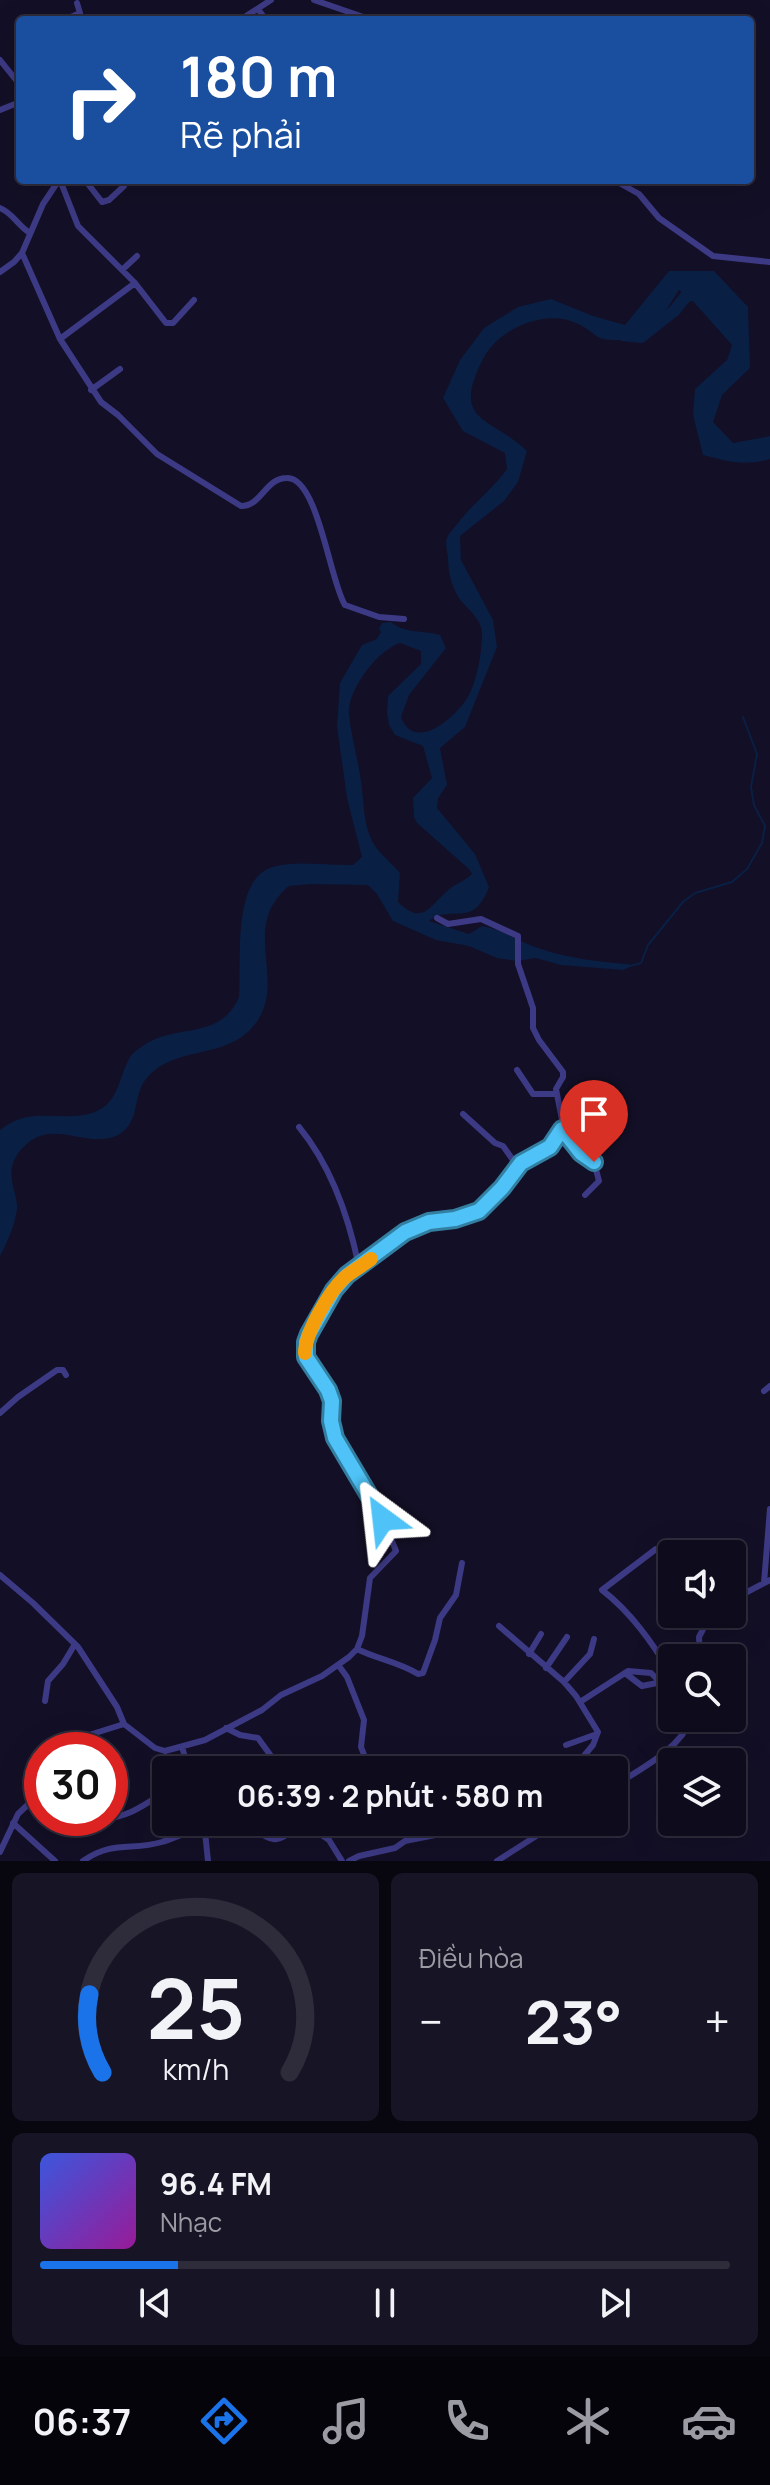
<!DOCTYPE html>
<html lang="vi">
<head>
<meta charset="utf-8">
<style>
	:root { --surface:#0e0b1c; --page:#171425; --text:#f1f3f6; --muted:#9b9ba3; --line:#2e2b3b; --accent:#1a73e8 }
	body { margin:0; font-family:Manrope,sans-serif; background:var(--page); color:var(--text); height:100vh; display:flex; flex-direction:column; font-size:30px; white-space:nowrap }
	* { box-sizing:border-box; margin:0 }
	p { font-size:26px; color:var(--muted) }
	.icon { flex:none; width:44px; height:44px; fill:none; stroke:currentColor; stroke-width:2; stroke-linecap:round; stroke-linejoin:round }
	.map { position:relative; height:1861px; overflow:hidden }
	.panel { display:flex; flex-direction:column; gap:12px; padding:12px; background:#08060f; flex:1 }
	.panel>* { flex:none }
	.hud { position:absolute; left:16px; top:16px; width:738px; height:168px; border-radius:8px; box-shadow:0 8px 32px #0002,0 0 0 2px var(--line); background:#1a4fa0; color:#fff; overflow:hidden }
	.tools { position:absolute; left:658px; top:1540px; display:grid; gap:16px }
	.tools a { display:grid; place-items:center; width:88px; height:88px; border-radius:8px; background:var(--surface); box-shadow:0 8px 32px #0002,0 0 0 2px var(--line); font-size:40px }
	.speed { position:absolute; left:24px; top:1732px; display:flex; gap:16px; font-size:40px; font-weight:700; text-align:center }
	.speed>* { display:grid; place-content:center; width:104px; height:104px; border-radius:50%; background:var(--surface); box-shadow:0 8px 32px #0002,0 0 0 2px var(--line); line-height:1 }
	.speed .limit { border:12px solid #d22; background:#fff; color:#111 }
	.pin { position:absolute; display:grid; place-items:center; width:68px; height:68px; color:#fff; margin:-82px -34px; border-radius:50% 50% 50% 0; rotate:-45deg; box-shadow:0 0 8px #0007 }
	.pin .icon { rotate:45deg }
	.me { position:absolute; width:88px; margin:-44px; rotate:330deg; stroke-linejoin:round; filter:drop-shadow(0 0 6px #0008) }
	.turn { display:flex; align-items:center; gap:28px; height:168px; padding:0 32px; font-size:36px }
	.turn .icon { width:104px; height:104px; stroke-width:2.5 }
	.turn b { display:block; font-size:56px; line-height:68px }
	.big { font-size:60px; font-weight:700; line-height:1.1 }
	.panel .tile { flex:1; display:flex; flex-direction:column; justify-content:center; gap:12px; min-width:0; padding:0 28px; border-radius:12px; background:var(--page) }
	.panel .dial { align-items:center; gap:0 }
	.dial svg { height:208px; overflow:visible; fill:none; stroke:var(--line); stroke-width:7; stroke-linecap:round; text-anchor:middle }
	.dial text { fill:var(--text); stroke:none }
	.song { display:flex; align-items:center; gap:24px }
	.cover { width:96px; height:96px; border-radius:12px; background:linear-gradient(135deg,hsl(230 70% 55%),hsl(300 70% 35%)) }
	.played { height:8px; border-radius:4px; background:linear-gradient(90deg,var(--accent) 20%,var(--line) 20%) }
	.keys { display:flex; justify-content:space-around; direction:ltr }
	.heat { display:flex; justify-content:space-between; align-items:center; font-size:44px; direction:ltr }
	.panel .tiles { flex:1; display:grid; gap:12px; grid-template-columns:1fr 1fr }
	.tile:last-child { grid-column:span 2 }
	.trip { position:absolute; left:152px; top:1756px; width:476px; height:80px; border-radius:8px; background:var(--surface); box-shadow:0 8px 32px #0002,0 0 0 2px var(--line); font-weight:700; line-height:80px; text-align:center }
	.tabs { display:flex; height:128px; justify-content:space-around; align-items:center; background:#06040b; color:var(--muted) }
	.tabs .icon { width:56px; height:56px }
	.tabs .active { color:var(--accent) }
	.tabs b { font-size:36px; color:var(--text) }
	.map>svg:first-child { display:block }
	.water { fill:#0a1f44; fill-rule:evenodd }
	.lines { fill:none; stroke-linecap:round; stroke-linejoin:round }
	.stream { stroke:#0a1f44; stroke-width:2 }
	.river { stroke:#0a1f44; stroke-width:12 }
	.street { stroke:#3d3a85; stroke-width:6 }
	.route-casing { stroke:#337fa1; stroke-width:20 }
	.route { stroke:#4fc3f7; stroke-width:14 }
	.slow { stroke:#f59e0b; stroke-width:14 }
</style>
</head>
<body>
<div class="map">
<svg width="770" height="1861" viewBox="0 0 770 1861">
	<rect width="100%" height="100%" fill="#130f26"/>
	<path class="water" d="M669,271H714L748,307L750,368L722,395L713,422L733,443L770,436V459C744,466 729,462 703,455L693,415L695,389L727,360L732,345L692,300L679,290C667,308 655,331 634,339C633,339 623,340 622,340C593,341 600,335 578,324C546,308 499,328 483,359C450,424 491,416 527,451L518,482L504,501L460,536L461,560L493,620L497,647L465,727L440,748L447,785L438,798L437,808L475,854L489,887C473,930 452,903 429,921L469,934L482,926C503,929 520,943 541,949C570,959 604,962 635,965L623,970L561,965L536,958L516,961L497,958L469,946L436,940L393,921L377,894L368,885L311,884L289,886C236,930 294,986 249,1031C220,1059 173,1046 146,1079C132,1096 141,1125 116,1136C82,1149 49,1114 19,1152C5,1171 14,1184 17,1204C18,1218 7,1244 0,1256V1130C32,1104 61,1124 95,1112C119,1103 119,1076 130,1057C133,1052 144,1045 149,1042C181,1025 222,1038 239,997C242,964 231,878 273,867C298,860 327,866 353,865L362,857L347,798L337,726L340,683L362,645L377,639L381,632L379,629L382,623L391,622C405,634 423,630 440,635L446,648L409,695L401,717C415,755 460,714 470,693C477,677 481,656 482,639C484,619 469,612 459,598C451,586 448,571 448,557C447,552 445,543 447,538C449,533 455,527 458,523C473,503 493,489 507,469L505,453L463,431L443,398L460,360L484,328L518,307L551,299L593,316L625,325ZM400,643L421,651V664L388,696L387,713L389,725L395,735L423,746L432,778L413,798L414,817L417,823L469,869L472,874C464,882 453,884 445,893C427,910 421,924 398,902L400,873C391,862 379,854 372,841C363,822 364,801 361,781C358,759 351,736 349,714C347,690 378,650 400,643Z"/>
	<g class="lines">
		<path class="stream" d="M633,965L641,963L648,945L683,902L695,893L732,882L747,869L762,843L765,826L754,805L751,787L757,754L743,717"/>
		<path class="river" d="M623,335L641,337L675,310L686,296L700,294"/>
		<path class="street" d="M314,0L372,20
			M258,9L266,20
			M64,20L80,13L77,3
			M240,20L271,0
			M0,60L20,85
			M0,110L20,102
			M59,180L43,204L22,253L60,339L101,402L118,415L157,454L241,506C262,506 265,478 287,478C318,477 330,582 345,605L379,617L404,619
			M60,180L78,226L135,283L166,323H173L194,300
			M85,180L102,202L109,200L124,186
			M614,180L639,194L659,218L713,256L770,262
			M0,208C13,213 18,226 30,233
			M122,270L137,256
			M0,272L14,262L22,253
			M60,339L135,283
			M91,390L120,369
			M517,1070L533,1094H556
			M463,1114L495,1143L503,1146L518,1167
			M299,1127C332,1167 349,1218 359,1267
			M562,1129L581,1153L594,1162L599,1181L585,1195
			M764,1391L770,1386
			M0,1413L18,1397L57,1370H63L66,1375
			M672,1561L656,1549L602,1590C631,1612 653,1644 672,1675
			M0,1575L33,1603L78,1647L117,1707L124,1724L155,1748L165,1751L205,1740L262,1710L281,1695L322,1676L349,1657L357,1649L362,1636L370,1578L396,1551L383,1519L335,1438L331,1421L332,1401L306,1357V1342L334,1290L347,1275L405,1232L429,1222L455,1219L479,1211L511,1178L521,1163L550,1147L563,1125L556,1089L563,1077V1072L539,1040L533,1028V1008L518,964V936L481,919L448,924L437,918
			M764,1583L770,1509
			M732,1600L770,1580
			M499,1626L564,1682L576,1696L598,1732L593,1745L572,1770
			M357,1649C377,1659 399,1662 418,1674L423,1673L435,1640L440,1618L456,1595L462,1563
			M529,1654L541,1634
			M700,1658L699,1637L711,1614
			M339,1666L347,1677L364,1720L361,1747L370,1770
			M546,1668L567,1637
			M625,1673L642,1686L672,1680
			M564,1682L590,1654L594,1639
			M45,1701L48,1681L63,1664L75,1644
			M580,1702L628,1671L651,1673L661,1683
			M226,1728L240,1735L258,1738L271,1756L296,1770
			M566,1745L597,1734
			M182,1747L189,1770
			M80,1750L89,1735L124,1724
			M488,1760L494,1770
			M614,1786C642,1768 679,1750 692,1718
			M100,1818C125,1820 146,1804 166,1791
			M204,1822L208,1861
			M310,1822L319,1833L329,1840L342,1861
			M13,1823L55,1861
			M252,1825C274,1849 281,1839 303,1822
			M0,1852L18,1814L42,1791
			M83,1861C113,1840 132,1851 162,1842C178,1837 188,1830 205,1829
			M349,1861L359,1856L395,1848L405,1841L445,1833L483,1831L537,1835
			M497,1861L558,1822"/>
	</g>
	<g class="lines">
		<defs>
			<path id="route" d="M383,1519L335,1438L331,1421L332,1401L328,1390L306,1357V1342L309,1334L334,1290L347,1275L405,1232L429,1222L455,1219L479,1211L502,1188L521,1163L550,1147L562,1129L581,1153L594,1162"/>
		</defs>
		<use href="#route" class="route-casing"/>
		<use href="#route" class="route"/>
		<path class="slow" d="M305,1353C305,1333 329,1292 344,1278C352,1271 362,1266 371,1259"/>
	</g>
</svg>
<div class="tools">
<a><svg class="icon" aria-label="sound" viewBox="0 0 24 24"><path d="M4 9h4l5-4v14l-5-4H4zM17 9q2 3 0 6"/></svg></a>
<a><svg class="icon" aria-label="search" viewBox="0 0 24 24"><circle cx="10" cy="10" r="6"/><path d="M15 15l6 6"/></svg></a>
<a><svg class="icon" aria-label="layers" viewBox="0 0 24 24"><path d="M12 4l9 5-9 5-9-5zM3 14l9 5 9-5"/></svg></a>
</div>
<div class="speed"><div class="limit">30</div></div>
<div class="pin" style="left:594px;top:1162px;background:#d93025"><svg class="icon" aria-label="arrive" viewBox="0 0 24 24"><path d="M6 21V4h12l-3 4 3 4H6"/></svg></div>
<svg class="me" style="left:383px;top:1519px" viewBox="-20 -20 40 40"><path d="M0-17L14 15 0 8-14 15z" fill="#4fc3f7" stroke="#fff" stroke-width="4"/></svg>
<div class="trip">06:39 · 2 phút · 580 m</div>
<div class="hud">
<div class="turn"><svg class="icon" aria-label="right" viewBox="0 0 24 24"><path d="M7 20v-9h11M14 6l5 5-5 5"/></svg><div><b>180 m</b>Rẽ phải</div></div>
</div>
</div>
<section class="panel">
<div class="tiles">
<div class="tile dial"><svg viewBox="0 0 100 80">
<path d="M14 69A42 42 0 1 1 86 69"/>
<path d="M14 69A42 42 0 0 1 9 39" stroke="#1a73e8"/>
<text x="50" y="56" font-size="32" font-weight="700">25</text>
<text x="50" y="72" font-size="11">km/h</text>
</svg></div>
<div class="tile"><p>Điều hòa</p>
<div class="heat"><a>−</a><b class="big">23°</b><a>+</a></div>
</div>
<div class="tile">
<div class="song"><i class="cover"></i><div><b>96.4 FM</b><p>Nhạc</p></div></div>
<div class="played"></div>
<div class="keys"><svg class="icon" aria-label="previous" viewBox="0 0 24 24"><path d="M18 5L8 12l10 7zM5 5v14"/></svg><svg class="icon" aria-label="pause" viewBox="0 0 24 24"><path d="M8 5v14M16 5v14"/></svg><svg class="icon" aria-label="next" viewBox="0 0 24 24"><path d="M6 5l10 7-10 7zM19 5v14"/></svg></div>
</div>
</div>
</section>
<nav class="tabs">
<b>06:37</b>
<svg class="icon active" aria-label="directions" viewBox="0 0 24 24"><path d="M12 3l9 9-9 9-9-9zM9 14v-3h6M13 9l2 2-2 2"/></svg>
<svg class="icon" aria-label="music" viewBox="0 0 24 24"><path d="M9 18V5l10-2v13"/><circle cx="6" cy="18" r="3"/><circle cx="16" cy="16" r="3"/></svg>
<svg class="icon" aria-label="phone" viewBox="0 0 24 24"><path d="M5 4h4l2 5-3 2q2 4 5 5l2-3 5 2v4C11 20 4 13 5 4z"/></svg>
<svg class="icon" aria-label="climate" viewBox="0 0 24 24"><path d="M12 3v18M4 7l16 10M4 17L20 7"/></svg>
<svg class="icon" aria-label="car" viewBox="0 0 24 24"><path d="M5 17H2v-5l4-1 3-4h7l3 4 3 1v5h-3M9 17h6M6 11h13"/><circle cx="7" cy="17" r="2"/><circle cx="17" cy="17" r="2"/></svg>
</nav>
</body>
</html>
